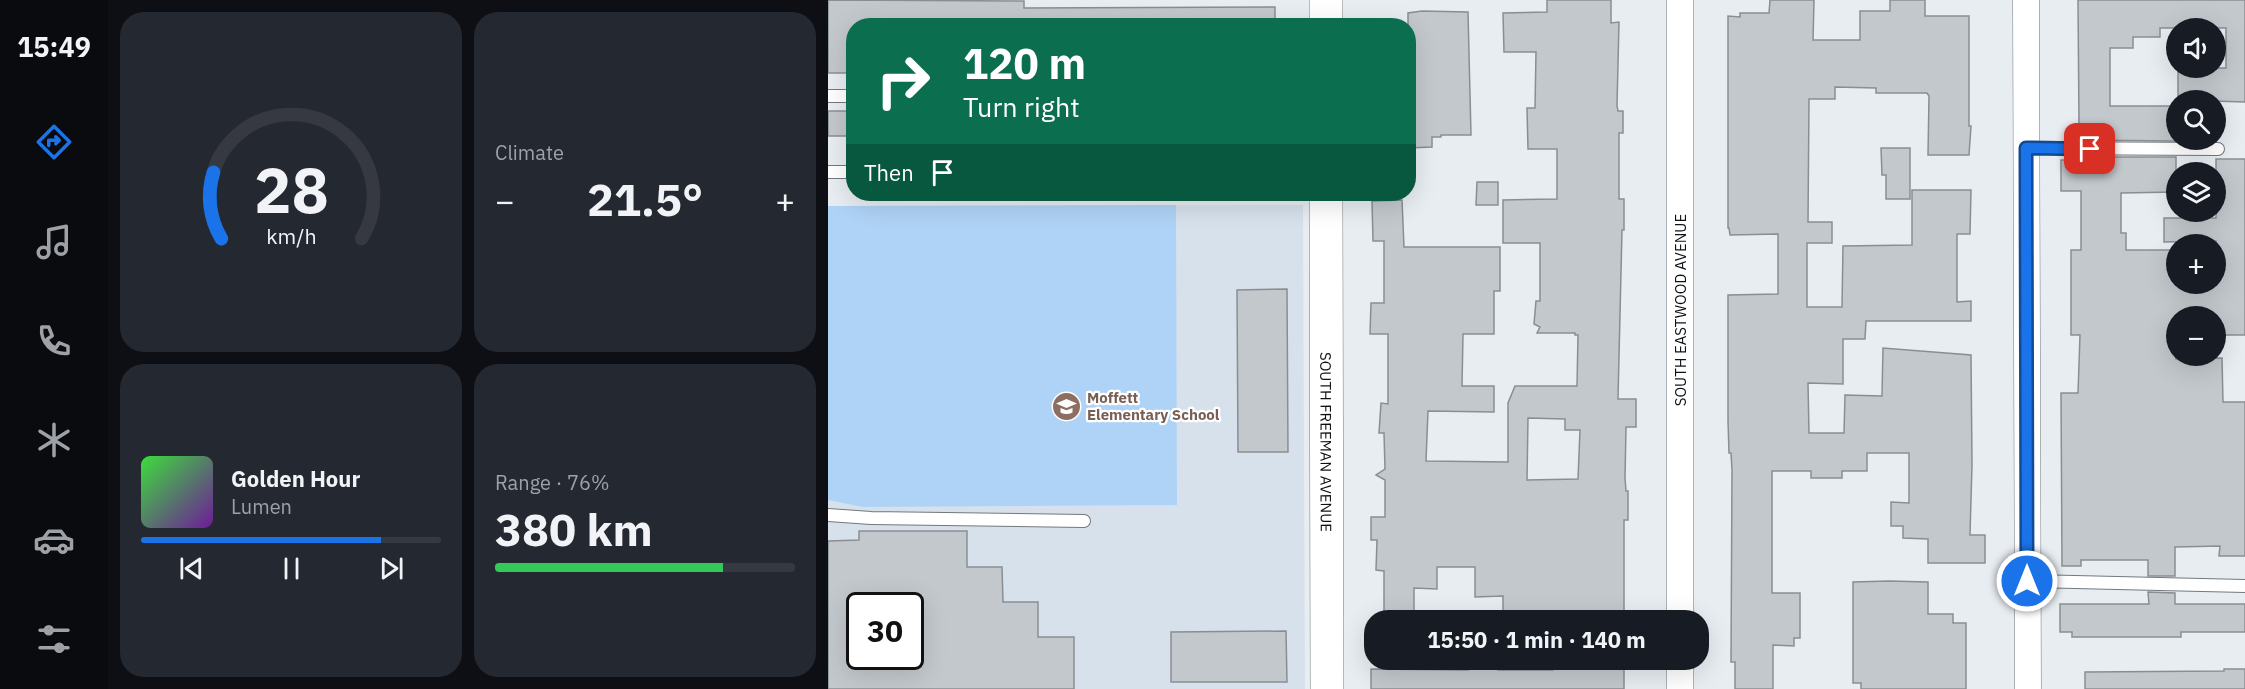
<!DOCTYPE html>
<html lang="en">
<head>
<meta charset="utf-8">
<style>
	:root { --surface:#171b24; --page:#242831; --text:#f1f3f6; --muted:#9ea1a6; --line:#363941; --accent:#1a73e8 }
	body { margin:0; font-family:"IBM Plex Sans",sans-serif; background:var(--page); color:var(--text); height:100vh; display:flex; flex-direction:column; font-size:22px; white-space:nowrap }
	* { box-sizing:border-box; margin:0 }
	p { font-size:20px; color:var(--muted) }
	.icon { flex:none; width:33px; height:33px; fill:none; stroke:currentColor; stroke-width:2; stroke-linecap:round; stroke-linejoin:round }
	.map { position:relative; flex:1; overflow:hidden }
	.side { display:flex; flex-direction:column; gap:12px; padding:12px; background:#0d0f14; width:720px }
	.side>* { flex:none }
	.banner { position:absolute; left:18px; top:18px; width:570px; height:183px; border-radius:24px; box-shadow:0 6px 24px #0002; background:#0b6e4f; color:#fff; overflow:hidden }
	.tools { position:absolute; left:1338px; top:18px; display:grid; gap:12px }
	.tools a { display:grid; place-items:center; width:60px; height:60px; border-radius:50%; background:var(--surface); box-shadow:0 6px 24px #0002; font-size:30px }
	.speed { position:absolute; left:18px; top:592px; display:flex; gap:12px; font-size:30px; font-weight:700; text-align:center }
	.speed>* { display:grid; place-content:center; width:78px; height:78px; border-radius:50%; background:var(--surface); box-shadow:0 6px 24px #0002; line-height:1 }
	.speed .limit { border:3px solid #111; border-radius:9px; background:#fff; color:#111 }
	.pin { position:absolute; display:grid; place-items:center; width:51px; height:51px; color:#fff; margin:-26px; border-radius:12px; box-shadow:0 3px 9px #0006 }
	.me { position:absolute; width:66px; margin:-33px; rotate:0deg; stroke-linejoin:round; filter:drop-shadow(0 0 4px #0008) }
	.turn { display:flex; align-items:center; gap:21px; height:126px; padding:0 18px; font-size:27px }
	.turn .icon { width:78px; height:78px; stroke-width:2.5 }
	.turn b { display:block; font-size:42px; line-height:51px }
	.then { display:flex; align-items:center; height:57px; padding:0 18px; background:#0003; gap:12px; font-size:22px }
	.big { font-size:45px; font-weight:800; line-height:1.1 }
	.side .widget { flex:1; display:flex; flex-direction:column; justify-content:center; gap:9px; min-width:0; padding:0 21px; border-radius:24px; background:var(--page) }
	.side .dial { align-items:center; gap:0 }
	.dial svg { height:156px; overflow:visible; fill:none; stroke:var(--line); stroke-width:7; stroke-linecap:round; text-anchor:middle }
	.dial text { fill:var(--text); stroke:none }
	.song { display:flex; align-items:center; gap:18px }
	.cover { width:72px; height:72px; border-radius:9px; background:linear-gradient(135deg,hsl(120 70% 55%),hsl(280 70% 35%)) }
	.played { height:6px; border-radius:3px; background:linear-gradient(90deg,var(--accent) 80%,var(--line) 80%) }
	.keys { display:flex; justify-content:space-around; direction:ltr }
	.heat { display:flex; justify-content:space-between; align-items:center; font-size:33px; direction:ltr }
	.charge { height:9px; border-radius:4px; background:linear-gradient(90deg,#34c759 76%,var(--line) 0) }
	.side .tiles { flex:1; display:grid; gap:12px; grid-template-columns:repeat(2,1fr) }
	.trip { position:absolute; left:536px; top:610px; width:345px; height:60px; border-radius:24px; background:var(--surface); box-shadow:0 6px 24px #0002; font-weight:800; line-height:60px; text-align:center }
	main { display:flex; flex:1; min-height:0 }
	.tabs { display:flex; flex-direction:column; width:108px; justify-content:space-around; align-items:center; background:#090b0e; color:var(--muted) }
	.tabs .icon { width:42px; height:42px }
	.tabs .current { color:var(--accent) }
	.tabs b { font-size:27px; color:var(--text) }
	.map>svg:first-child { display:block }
	.built { fill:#d7e1eb; fill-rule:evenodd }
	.green { fill:#afd3f6 }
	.building { fill:#c3c8cc; stroke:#8a8e93; stroke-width:1.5; fill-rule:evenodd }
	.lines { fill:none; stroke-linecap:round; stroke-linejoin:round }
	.lane-casing { stroke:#73787c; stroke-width:14 }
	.street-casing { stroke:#73787c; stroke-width:27 }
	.secondary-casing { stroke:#73787c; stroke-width:34 }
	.lane { stroke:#fff; stroke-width:12 }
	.street { stroke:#fff; stroke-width:26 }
	.secondary { stroke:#fff; stroke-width:33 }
	.route-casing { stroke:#114b97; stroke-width:15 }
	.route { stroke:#1a73e8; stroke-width:10 }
	.labels { text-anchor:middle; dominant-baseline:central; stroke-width:4.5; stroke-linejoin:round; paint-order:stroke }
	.street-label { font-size:15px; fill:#0e1012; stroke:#fff }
	.education-label { font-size:15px; font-weight:bold; fill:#785e54; stroke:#fff; text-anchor:start }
</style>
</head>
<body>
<main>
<nav class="tabs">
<b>15:49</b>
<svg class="icon current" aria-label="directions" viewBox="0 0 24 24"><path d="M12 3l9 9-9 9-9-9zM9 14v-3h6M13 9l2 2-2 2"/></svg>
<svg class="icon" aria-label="music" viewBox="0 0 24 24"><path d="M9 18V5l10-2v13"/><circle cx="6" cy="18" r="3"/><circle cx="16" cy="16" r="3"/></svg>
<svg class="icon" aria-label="phone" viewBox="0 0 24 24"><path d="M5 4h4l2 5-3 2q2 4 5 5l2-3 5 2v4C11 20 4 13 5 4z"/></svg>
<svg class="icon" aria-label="climate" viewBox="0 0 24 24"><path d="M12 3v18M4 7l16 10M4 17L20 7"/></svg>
<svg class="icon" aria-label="car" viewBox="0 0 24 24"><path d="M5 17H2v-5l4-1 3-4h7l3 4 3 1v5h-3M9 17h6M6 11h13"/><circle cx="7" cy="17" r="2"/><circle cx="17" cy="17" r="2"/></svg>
<svg class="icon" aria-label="filters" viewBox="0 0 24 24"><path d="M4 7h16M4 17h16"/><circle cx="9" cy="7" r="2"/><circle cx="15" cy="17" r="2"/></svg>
</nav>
<section class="side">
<div class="tiles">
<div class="widget dial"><svg viewBox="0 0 100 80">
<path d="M14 69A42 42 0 1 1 86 69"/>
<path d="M14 69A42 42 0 0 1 10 35" stroke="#1a73e8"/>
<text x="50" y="56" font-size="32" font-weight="700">28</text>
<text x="50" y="72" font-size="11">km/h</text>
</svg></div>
<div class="widget"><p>Climate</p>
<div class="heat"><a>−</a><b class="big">21.5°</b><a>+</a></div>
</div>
<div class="widget">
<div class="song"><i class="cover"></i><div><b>Golden Hour</b><p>Lumen</p></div></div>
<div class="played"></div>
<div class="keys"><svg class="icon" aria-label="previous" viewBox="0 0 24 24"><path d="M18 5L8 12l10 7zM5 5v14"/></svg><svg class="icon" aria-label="pause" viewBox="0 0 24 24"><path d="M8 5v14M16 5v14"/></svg><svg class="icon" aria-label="next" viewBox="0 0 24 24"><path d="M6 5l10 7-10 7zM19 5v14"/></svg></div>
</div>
<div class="widget"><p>Range · 76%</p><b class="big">380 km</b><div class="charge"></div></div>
</div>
</section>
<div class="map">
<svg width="1417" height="689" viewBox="0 0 1417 689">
	<rect width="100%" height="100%" fill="#e8edf2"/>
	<path class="built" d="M475,205L477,689H0V206ZM32,606H82V657H32Z"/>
	<path class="green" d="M348,205L349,505L35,507L0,500V206Z"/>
	<path class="building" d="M0,0L196,1V8L447,7V26H26V73H0Z
		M719,0H783V23L791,22L789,106L790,111H795V133H791V199H796V230H794L790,399H808V427H798L797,478L798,491H800V520H796V615H705V621H678V616H675V596L647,597V567H609V589L586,588V621H556V571L548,570L549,540H543V517H557V480L548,475L557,469L556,433H551L553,403L560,404V334H542L543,303H556V241H545L544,201L574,200L576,247H672V291H666V334H635L634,386H666V412L600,411L598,461L680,462V403L687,386H749L750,335H747V333H709L712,327L706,324L708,301H712V243H675V200L729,199V149H700L699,108H707L708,52H676L675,13L719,12ZM700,418L737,419V430H752L750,479L699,480Z
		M942,0H986L985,40H1032V11H1062V0H1097V16H1141V126H1143L1141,155H1100L1101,96L1099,93H1048V88L1007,87V99H981L980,222H1004V243H979V307H1014L1015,246L1084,245V190H1143L1142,234H1129V302L1143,301V321H1038L1037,339H1015V384L980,383L981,433H1016L1017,395L1054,396L1055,348L1143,355L1144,465L1142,535H1157V563H1100V539L1075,538V526H1063V502L1081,503V453H1039V471H1014V478H983V471H944V593H972V638H966V646L945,645V689H907V662H903L904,470L903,453H901L900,421V295L950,294V234L902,235L901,228H900V16L912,17V13H941Z
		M1250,0H1417V102L1350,100V68H1398V28H1332V37H1305V48H1282V106H1348V141L1254,140V124H1251Z
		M594,11L640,12L643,135H613V137H604V147L580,148V13Z
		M0,111H26V136H0Z
		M1053,148H1082V199H1058V175H1054Z
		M1254,157H1348V192L1293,193V233H1298V250H1348V284H1388V241L1336,242V218H1388V159H1417V335H1388V316H1348V359L1394,358L1395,402H1417V556H1391L1392,546L1347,547V576H1320V560H1253V566H1234L1233,393H1250L1252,335H1243V250H1253V191H1233V160H1254Z
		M649,182H670V205H648Z
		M459,289L460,452H410L409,290Z
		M31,531H139V567H174L175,602H210V637H246V689H0V541L31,540ZM32,606H82V657H32Z
		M1061,581L1100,582V614H1125V623H1138V689H1033V683H1025V582Z
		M1320,592L1347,593V604H1417V632H1353V637H1244V632H1232V604H1321Z
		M458,631L459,682H343V632Z
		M640,660H670V670H725V660H796V689H543V669L640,670Z
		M1396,669H1417V689H1257V672L1396,671Z"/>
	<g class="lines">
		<defs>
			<path id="lane" d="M0,96H26
				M1198,148L1390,149
				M0,172H26
				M0,515L43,518L256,521
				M1199,581L1417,586"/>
			<path id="street" d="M1198,0L1200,689
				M852,621V0
				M852,689V660"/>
			<g id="secondary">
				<path d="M498,0V26"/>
				<path id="s1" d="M498,194L499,689"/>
			</g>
		</defs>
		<use href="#lane" class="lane-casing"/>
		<use href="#street" class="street-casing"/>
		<use href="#secondary" class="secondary-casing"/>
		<use href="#lane" class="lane"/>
		<use href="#street" class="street"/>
		<use href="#secondary" class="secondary"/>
	</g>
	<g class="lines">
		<defs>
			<path id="route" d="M1199,581L1198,148L1262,149"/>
		</defs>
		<use href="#route" class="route-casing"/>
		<use href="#route" class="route"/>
	</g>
	<defs>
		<symbol id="school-disc" viewBox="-11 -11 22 22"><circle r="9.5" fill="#8d6e63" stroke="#fff"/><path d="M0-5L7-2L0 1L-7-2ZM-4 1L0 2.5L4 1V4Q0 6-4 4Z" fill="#fff"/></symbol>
	</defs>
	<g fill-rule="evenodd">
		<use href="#school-disc" x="222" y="390" width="33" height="33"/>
	</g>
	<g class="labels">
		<g class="street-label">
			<text transform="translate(852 310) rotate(-90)">SOUTH EASTWOOD AVENUE</text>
			<text stroke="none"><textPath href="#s1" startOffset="248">SOUTH FREEMAN AVENUE</textPath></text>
		</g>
		<g class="education-label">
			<text x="259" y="397">Moffett<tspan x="259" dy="17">Elementary School</tspan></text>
		</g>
	</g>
</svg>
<div class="tools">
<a><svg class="icon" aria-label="sound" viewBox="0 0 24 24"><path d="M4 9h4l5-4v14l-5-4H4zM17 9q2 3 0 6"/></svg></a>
<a><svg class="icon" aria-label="search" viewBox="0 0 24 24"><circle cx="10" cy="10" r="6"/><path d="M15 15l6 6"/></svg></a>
<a><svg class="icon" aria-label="layers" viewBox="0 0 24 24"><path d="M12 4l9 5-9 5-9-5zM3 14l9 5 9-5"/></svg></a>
<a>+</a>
<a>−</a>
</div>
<div class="speed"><div class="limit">30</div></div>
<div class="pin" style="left:1262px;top:149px;background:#d93025"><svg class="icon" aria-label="arrive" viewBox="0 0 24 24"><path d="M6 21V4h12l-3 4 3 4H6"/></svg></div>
<svg class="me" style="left:1199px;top:581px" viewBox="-20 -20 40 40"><circle r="17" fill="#1a73e8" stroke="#fff" stroke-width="3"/><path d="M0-11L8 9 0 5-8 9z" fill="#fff"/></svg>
<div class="trip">15:50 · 1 min · 140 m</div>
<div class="banner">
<div class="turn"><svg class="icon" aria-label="right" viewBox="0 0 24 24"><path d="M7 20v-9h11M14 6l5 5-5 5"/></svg><div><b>120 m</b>Turn right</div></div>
<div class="then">Then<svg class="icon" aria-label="arrive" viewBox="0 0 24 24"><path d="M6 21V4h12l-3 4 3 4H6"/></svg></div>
</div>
</div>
</main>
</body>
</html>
